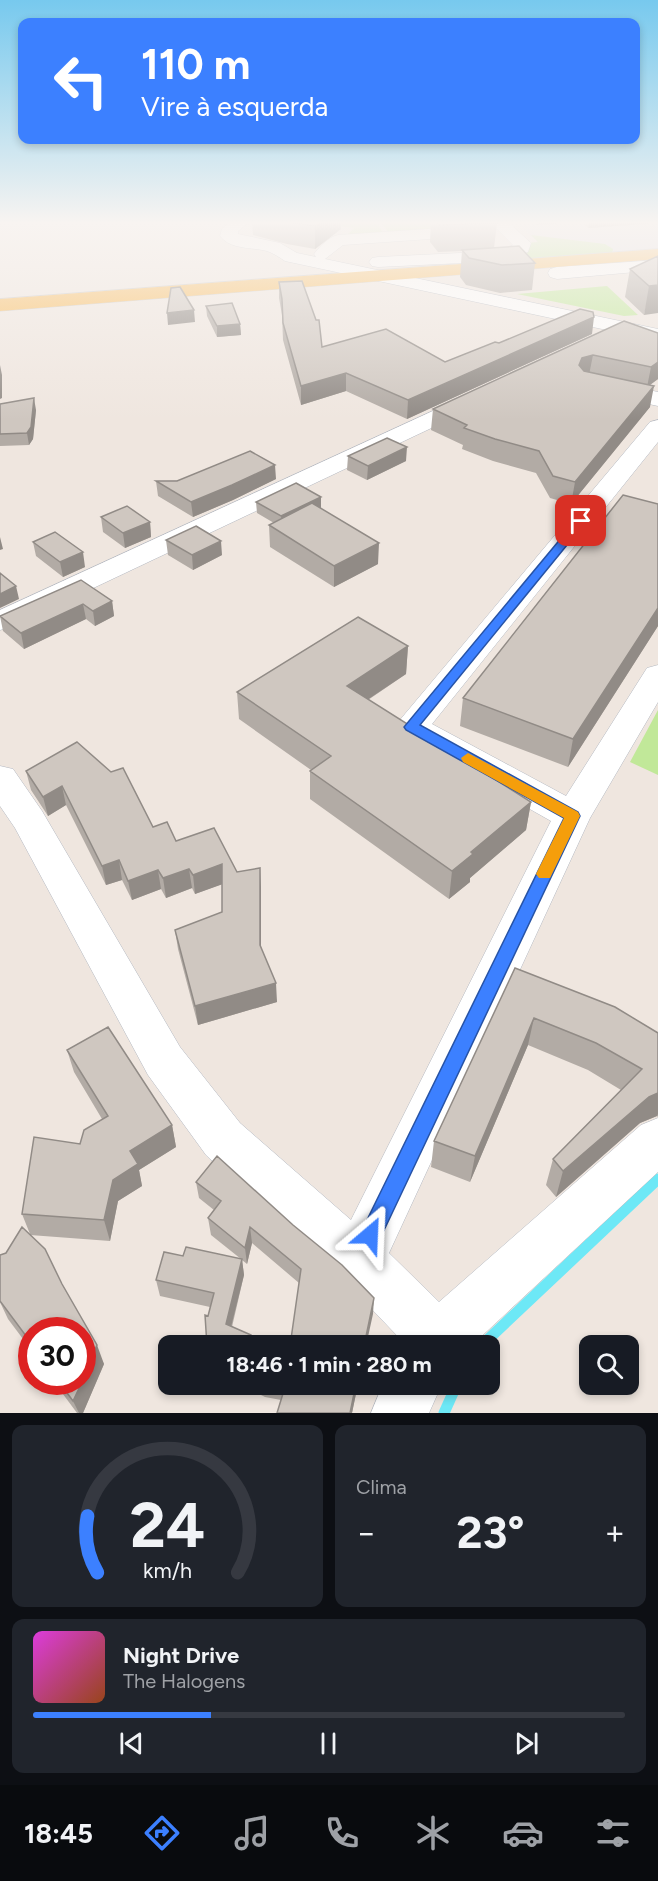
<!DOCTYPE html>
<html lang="pt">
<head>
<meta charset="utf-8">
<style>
	:root { --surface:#171b24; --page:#20242c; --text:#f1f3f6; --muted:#9ea1a6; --line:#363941; --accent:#3c80ff }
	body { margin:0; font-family:Figtree,sans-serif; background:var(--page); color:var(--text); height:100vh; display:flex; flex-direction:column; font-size:22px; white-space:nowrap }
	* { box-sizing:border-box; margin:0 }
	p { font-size:20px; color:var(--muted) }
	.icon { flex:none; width:33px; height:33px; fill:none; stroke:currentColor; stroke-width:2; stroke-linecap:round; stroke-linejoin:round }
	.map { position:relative; height:1413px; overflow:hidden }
	.panel { display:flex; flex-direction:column; gap:12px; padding:12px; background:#0d0f14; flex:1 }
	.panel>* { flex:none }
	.top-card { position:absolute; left:18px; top:18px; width:622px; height:126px; border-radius:12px; box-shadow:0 3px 9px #0003; background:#3c80ff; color:#fff; overflow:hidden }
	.buttons { position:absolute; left:579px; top:1335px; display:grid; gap:12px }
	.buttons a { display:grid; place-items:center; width:60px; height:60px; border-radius:12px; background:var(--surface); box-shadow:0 3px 9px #0003; font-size:30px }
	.speed { position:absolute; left:18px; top:1317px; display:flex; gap:12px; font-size:30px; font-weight:700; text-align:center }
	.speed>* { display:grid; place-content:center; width:78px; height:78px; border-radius:50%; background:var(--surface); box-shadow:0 3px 9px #0003; line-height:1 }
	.speed .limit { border:9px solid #d22; background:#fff; color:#111 }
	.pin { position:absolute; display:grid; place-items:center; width:51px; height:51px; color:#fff; margin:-26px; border-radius:12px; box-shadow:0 3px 9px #0006 }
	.me { position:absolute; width:66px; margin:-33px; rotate:26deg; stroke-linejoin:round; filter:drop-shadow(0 0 4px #0008) }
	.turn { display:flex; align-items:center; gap:21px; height:126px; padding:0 24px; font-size:27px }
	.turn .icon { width:78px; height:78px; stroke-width:2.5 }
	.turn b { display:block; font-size:42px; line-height:51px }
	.big { font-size:45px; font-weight:700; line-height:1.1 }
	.panel .widget { flex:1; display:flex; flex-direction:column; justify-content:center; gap:9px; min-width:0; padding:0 21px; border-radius:12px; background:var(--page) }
	.panel .dial { align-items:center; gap:0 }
	.dial svg { height:156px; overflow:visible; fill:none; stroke:var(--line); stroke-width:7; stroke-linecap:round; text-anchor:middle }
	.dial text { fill:var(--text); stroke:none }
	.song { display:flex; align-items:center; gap:18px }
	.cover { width:72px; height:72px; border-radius:9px; background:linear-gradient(135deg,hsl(300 70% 55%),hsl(20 70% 35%)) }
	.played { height:6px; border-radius:3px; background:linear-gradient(90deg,var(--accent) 30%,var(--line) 30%) }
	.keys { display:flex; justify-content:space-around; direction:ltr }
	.heat { display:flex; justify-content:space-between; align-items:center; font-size:33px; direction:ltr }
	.panel .tiles { flex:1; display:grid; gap:12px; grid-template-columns:1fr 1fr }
	.widget:last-child { grid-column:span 2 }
	.trip { position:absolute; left:158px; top:1335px; width:342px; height:60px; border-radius:12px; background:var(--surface); box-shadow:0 3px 9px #0003; font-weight:700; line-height:60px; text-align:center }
	.dock { display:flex; height:96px; justify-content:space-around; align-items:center; background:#090b0e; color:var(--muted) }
	.dock .icon { width:42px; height:42px }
	.dock .active { color:var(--accent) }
	.dock b { font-size:27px; color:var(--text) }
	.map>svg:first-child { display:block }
	.industrial { fill:#e1e0e8 }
	.green { fill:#c1e899 }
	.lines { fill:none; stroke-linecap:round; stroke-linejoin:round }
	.stream { stroke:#6de8f6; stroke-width:11 }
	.minor-casing { stroke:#b3b8c1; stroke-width:1 }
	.major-casing { stroke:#c8c8c8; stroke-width:1 }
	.minor { fill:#fff; fill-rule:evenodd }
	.major { fill:#f9bb5a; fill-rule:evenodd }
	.wall { fill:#b2aba5 }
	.shaded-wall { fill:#918b86 }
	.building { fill:#cfc7c0; stroke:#918b86; stroke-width:1.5 }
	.route { fill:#3c80ff; stroke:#2753a6; stroke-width:1.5 }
	.slow { fill:#f59e0b }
</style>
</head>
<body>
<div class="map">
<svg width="658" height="1413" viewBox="0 0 658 1413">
	<rect width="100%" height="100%" fill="#efe6df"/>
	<path class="industrial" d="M516,222H658V250L556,258Z"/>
	<path class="green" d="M322,222H377L384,235L367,236L348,234L354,228L320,223Z
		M381,222H476L391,236Z
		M531,235L605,244L613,249L612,254L516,260L527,243L538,242Z
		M607,286L638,315L624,316L517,294Z
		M658,710V775L630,762Z"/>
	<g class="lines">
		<path class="stream" d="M481,1346L658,1179
			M444,1413L457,1384"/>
		<defs>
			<path id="minor" d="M230,222H249L238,231V234L280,243L297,253L316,257L314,254C320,246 329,237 338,235L474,226L480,227L483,231L480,235L474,236L343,245L325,259L658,329V341L285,261C279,257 273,253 267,251C252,247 231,250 220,236L222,229Z
				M490,222H508L531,243L528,252L504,261L378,267L372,266L369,262L372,258L378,257L501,251L513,245Z
				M658,260V270L557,279L550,277L548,273L550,269L557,267Z
				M607,381L658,392V406L599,393L596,388L599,383Z
				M472,393L480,395L483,400L480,405L11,627L0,630V610Z
				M658,420V442L432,724L566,796L647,668L658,665V702L590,818L389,1253L439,1302L641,1125L658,1118V1172L471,1346H407L343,1279L295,1240L206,1155L148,1075L15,828L0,806V766L13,769L42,811L180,1047L240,1123L351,1220L551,821L399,735L394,727L650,422Z
				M383,1384H442L429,1413H371Z"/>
			<path id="major" d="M658,249V259L0,311V299Z"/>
		</defs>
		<use href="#minor" class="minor-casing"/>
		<use href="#major" class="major-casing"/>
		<use href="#minor" class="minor"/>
		<use href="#major" class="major"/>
	</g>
	<path class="wall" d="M252,222H341V229L315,249L287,244L253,235Z
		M431,222H496L497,223L494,248L535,263L532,290L500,293L466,285L460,277L462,251L438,252L430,242Z
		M582,222H658V223L588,228Z
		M658,256L644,315L625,297L630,269Z
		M279,282L322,347L445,362L499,343L592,334L407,419L346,391L301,405L283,340L282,315L279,298Z
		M206,306L240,324L241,335L217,337L207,316Z
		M658,333V379L650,385V407L571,504L550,498L536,473L493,461L462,449L463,445L431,430L433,409Z
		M0,404L36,410L33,439L29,445L0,446Z
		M348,456L406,461L367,480L347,470Z
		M276,479L233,500L193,517L158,496L156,481Z
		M321,497V508H320L378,564L334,587L270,547L269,525L274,523L257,513L256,502Z
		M658,504V626L568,767L460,726L463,698Z
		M101,517L150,522L151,537L125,548L103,532Z
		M166,540L222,555L193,570L168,555Z
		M33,542L85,567L63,577L36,556Z
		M81,580L112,601L114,616L95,626L86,619L24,649L3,631L0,616Z
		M408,646L406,674L368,700L531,802L526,830L470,878V882L449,899L310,799V771L311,770L239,719L237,692Z
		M26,771L153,827L176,841L237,872L261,887V947L277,1002L198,1025L178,949L175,930L222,912V884L195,894L192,888L166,898L161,889L132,900L122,880L106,885L66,805L48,816L31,790Z
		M515,968L658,1033V1117L657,1116L640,1123L556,1197L546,1185L553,1159L621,1090L588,1070L528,1045L470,1182L431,1167L434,1141Z
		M67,1050L172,1125L176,1147L139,1170L142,1186L118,1201L110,1241L30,1235L62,1284L104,1364L83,1413H77L54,1382H82L32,1330V1351L8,1319L0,1302V1255L6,1253L30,1234L22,1214L80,1144L102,1119L74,1072Z
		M196,1182L373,1314L299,1283L252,1243L247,1264L242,1260L244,1275L232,1327L208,1316L210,1307L160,1296L156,1280L183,1256L241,1259L211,1235L208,1218L214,1210L199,1198Z
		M210,1384H217L216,1390L211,1389Z
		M239,1384H358L352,1413H277L281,1400L265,1397Z"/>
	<path class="shaded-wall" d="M321,222H341V229L315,249V226Z
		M538,222H580L537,225Z
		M589,222H658V223L588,228Z
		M658,285V313L644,315L649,286Z
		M194,310L195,322L168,325L167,313Z
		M594,317L592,334L407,419L408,400Z
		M240,324L241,335L217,337V326Z
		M593,355L589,375L576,385L579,365L582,358Z
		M658,362V379L647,387L651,367Z
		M0,365L2,375V398L0,399Z
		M346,373V391L301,405V386Z
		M654,386L650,407L571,504L575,482Z
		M34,398L36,410L33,439L29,445L27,433Z
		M407,447L406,461L367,480L368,466Z
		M275,465L276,479L233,500L193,517L191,502Z
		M321,497V508L282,527L281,516Z
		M150,522L151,537L125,548L123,533Z
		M0,537L3,549L0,550Z
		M221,541L222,555L193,570L192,555Z
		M379,543L378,564L334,587V566Z
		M83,552L85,567L63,577L60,562Z
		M16,586L19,599L0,608V594Z
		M112,601L114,616L95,626L93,611Z
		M83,604L86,619L24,649L21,633Z
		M658,608V626L568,767L573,739Z
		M408,646L406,674L346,714L347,686Z
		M62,786L66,805L48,816L43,797Z
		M531,802L526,830L470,878V882L449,899L452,871L471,852Z
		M119,860L122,880L106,885L102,866Z
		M222,864L223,884L195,894L193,875Z
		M260,868L261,887V964L260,945Z
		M189,869L192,888L166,898L163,878Z
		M158,870L161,889L132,900L128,881Z
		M276,983L277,1002L198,1025L195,1006Z
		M534,1018L528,1045L470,1182L475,1156Z
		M658,1093V1114L657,1116L640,1123L556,1197L563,1171L649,1097Z
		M172,1125L176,1147L139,1170L142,1186L118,1201L110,1241L104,1220L113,1180L130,1151Z
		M250,1227L252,1243L247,1264L245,1248Z
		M242,1259L244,1275L228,1339L226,1324Z
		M374,1298L373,1314L366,1346H364Z
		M97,1345L104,1364L83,1413H79L73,1401L82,1382V1379Z
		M356,1384H358L352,1413H350Z"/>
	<path class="building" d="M287,222H321L315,226Z
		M437,222H496L497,223L440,225Z
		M519,246L535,263L502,265L469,258L462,250Z
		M658,256V285L649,286L630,269Z
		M302,281L316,320H319L322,347L386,329L445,362L495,342L499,343L580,309L593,312L594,317L408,400L346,373L301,386L283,323L282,299L279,282Z
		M180,287L194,310L167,313L171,288Z
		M232,303L240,324L217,326L206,306Z
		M624,321L658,333V362L651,367L593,355L582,358L579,365L584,371L654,386L575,482L553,476L539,451L495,439L464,428L467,425L433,409Z
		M34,398L31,427L27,433L0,434V404Z
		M387,438L407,447L368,466L348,456Z
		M250,451L275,465L232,485L191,502L156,481H177Z
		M296,483L321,497L281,516L256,502Z
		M623,495L658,504V608L573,739L463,698Z
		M312,503L379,543L334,566L269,525Z
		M127,506L150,522L123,533L101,517Z
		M196,526L221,541L192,555L166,540Z
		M55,532L83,552L60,562L33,542Z
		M0,573L16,586L0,594Z
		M81,580L112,601L93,611L83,604L21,633L0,616Z
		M358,617L408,646L347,686L531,802L471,852L473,854L452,871L310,771L331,756L237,692Z
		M77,742L111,772L123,768L153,827L167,822L176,841L214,828L237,872L260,868V945L276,983L195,1006L175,930L222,912V864L193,875L189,869L163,878L158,870L128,881L119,860L102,866L62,786L43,797L26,771Z
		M515,968L615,1007L658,1033V1093L649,1097L563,1171L553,1159L642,1069L596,1043L534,1018L475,1156L434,1141Z
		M108,1027L172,1125L130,1151L138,1164L113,1180L104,1220L22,1214L34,1137L80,1144L84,1130L108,1116L67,1050Z
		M217,1156L293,1225L342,1265L374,1298L364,1346H290L301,1269L250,1227L245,1248L208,1218L221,1201L196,1182Z
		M22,1227L45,1249L62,1284L97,1345L82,1379V1330H32V1344L0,1301V1255L6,1253Z
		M186,1247L242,1259L226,1324L251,1335L249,1346H207L205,1315L208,1316L214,1293L156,1280L164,1252L183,1256Z
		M59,1382H82L73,1401Z
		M272,1384H356L350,1413H277L285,1387Z"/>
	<linearGradient id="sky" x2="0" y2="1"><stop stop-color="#77c9ee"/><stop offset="0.53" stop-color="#f8f4f1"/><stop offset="1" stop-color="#f8f4f1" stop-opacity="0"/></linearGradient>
	<rect width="658" height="420" fill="url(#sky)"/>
	<path class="route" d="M581,518L587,521L585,523L420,725L578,812L580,816L378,1243L370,1246L363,1243L360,1235L363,1228L564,818L406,730L404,727L577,519Z"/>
	<path class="slow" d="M468,753L578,812L580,816L550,878H539L536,874L564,818L463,762L461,758Z"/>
</svg>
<div class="buttons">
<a><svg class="icon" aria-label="search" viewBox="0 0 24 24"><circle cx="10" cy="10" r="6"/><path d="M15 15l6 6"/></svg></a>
</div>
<div class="speed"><div class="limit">30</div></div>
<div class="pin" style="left:581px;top:521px;background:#d93025"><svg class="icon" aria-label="arrive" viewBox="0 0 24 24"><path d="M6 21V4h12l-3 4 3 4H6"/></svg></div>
<svg class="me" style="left:370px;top:1235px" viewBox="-20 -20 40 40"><path d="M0-17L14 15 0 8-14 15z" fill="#3c80ff" stroke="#fff" stroke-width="4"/></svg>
<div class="trip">18:46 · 1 min · 280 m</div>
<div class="top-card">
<div class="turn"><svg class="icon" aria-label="left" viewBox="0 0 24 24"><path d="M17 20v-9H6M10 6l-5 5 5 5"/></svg><div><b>110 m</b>Vire à esquerda</div></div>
</div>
</div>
<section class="panel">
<div class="tiles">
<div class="widget dial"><svg viewBox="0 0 100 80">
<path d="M14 69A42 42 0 1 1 86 69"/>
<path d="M14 69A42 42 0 0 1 9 40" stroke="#3c80ff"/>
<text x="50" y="56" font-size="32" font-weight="700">24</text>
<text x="50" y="72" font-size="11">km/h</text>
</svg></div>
<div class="widget"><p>Clima</p>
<div class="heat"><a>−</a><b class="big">23°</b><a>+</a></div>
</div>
<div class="widget">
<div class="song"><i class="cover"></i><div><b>Night Drive</b><p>The Halogens</p></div></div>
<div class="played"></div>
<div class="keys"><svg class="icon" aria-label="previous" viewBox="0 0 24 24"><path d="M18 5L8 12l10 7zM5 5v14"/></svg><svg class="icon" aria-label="pause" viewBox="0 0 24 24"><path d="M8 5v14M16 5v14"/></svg><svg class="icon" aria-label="next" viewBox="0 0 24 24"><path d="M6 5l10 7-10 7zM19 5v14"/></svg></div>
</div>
</div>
</section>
<nav class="dock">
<b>18:45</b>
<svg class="icon active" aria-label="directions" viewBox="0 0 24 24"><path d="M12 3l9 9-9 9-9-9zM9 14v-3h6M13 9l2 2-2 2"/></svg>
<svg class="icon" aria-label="music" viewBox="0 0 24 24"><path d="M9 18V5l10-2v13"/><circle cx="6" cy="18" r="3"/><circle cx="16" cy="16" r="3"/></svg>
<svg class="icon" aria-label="phone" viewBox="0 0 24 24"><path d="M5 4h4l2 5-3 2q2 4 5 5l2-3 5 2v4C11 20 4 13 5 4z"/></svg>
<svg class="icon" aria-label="climate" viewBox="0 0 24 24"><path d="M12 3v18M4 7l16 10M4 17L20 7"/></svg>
<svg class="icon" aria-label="car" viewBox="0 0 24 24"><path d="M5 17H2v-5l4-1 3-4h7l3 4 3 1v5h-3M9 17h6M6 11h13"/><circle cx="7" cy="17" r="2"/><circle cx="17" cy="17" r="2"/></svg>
<svg class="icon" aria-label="filters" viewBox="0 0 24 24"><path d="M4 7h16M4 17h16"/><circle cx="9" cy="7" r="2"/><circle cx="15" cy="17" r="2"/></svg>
</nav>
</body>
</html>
